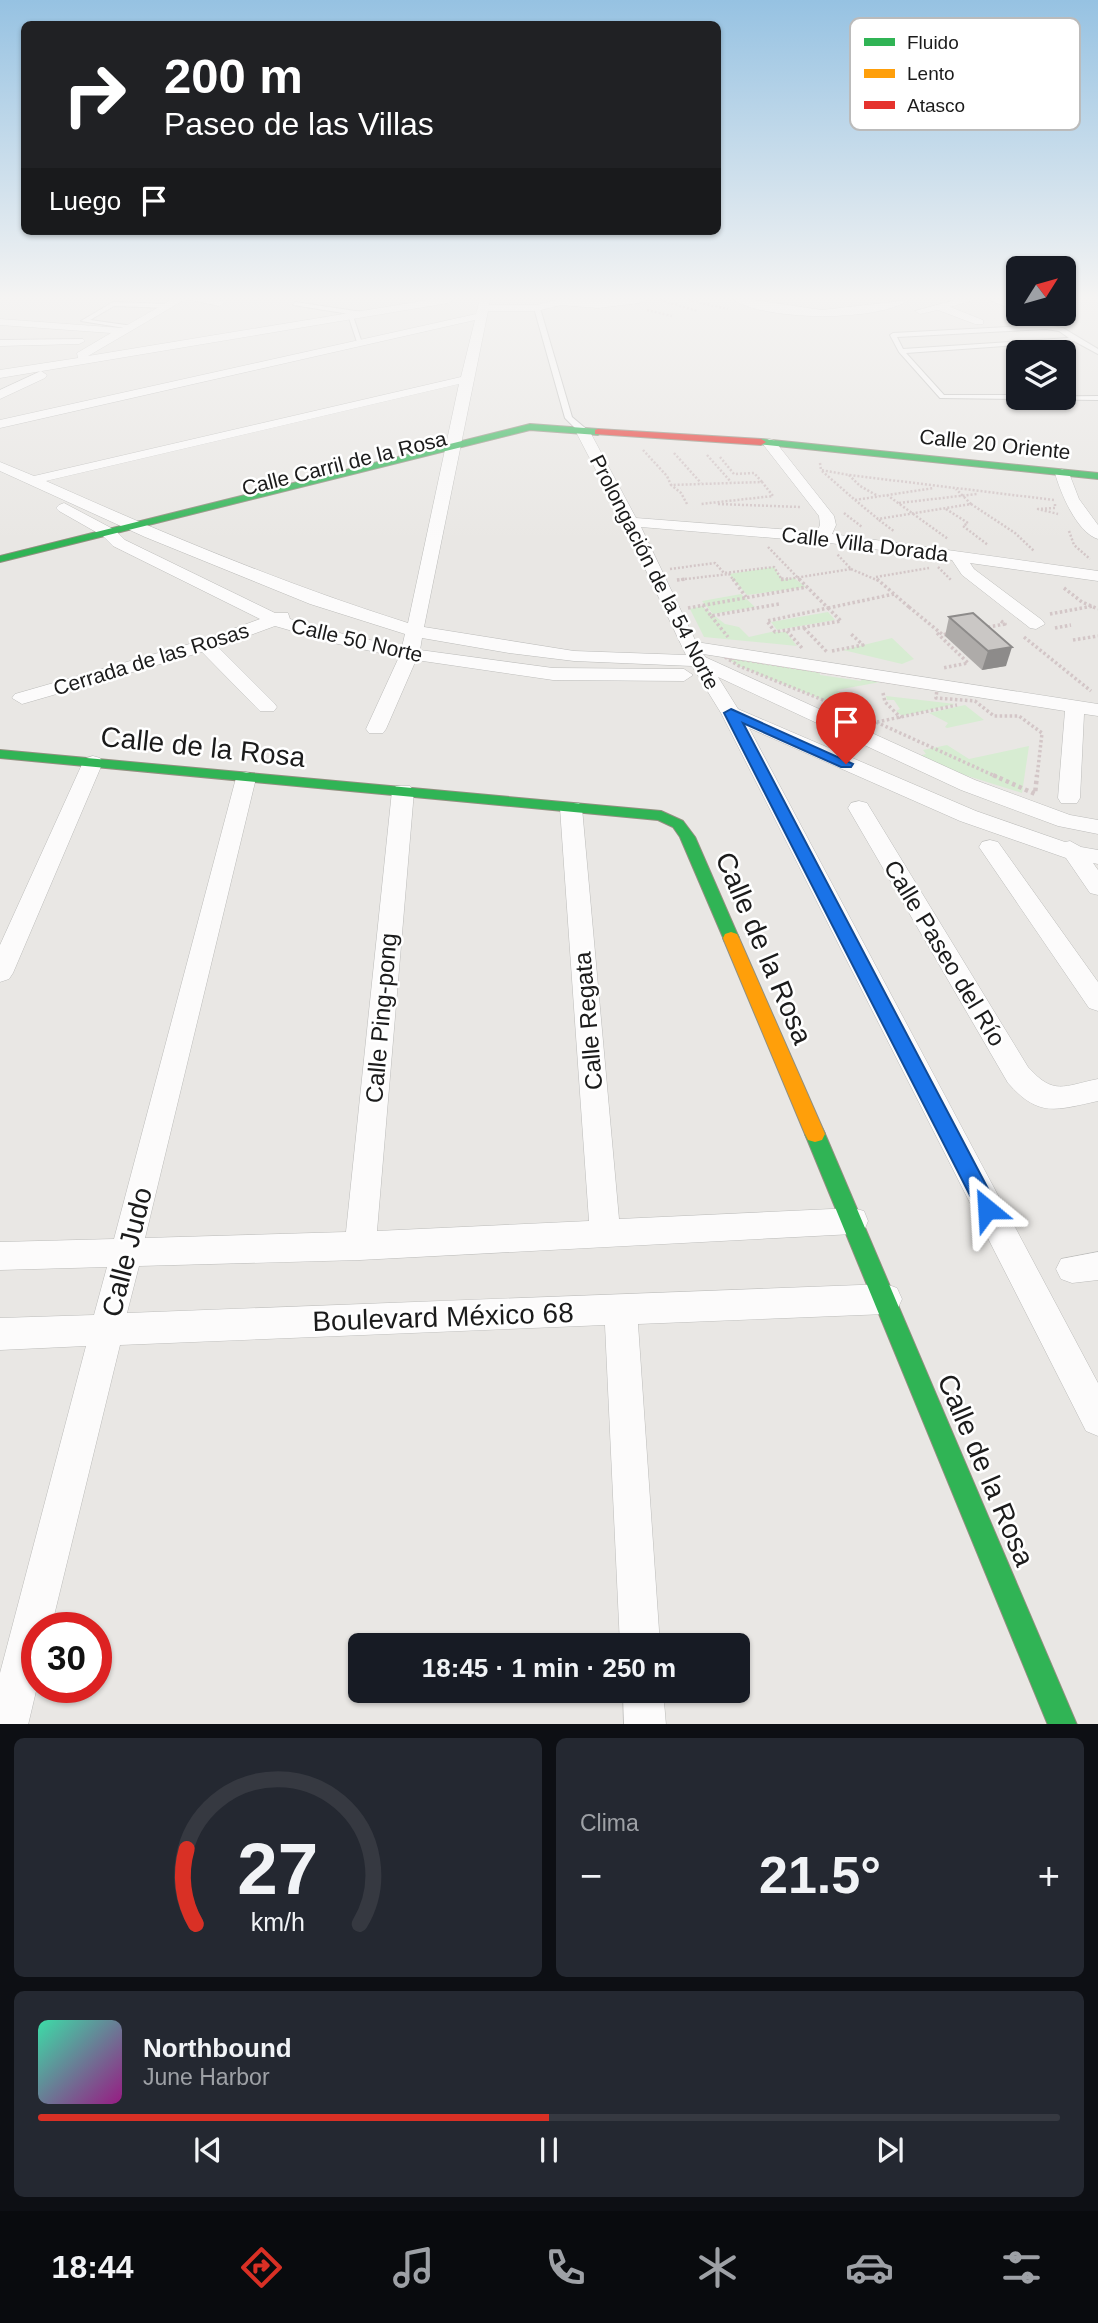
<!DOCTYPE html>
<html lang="es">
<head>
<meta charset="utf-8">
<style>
	:root { --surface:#171b24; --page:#242831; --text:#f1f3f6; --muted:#9ea1a6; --line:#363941; --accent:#d93025 }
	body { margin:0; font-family:Arial,sans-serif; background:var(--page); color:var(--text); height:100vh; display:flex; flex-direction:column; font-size:26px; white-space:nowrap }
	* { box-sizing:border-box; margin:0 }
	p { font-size:23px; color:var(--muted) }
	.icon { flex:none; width:38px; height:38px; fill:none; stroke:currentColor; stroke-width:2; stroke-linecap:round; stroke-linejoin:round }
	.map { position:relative; height:1724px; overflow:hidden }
	.sheet { display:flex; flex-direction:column; gap:14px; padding:14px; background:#0d0f14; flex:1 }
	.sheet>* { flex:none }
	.banner { position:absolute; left:21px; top:21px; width:700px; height:214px; border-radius:10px; box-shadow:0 2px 5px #0004; background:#202124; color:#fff; overflow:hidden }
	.needle { width:46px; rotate:53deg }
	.controls { position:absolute; left:1006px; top:256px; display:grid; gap:14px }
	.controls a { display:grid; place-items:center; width:70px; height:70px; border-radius:10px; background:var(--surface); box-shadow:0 2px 5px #0004; font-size:35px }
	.speed { position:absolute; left:21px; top:1612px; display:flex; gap:14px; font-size:35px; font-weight:700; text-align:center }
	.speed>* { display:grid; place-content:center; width:91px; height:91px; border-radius:50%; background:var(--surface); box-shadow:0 2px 5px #0004; line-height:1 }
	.speed .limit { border:10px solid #d22; background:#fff; color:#111 }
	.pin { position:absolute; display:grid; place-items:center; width:60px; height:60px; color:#fff; margin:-72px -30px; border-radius:50% 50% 50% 0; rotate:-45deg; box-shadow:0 0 7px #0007 }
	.pin .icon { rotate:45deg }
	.me { position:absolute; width:77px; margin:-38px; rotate:333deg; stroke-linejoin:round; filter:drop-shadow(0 0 5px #0008) }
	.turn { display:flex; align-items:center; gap:24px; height:147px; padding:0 28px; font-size:32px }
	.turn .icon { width:91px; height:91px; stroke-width:2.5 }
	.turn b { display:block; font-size:49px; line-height:60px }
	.then { display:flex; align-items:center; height:66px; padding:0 28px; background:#0003; gap:14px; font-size:26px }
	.big { font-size:52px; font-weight:700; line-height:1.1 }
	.sheet .tile { flex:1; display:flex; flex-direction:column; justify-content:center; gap:10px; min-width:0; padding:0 24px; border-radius:10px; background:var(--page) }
	.sheet .dial { align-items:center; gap:0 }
	.dial svg { height:182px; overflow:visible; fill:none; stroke:var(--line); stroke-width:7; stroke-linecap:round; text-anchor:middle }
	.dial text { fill:var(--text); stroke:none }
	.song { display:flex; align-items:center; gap:21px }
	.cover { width:84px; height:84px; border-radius:10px; background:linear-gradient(135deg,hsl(160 70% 55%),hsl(310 70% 35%)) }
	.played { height:7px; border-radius:4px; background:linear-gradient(90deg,var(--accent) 50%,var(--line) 50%) }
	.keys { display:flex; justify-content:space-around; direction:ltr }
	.heat { display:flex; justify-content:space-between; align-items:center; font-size:38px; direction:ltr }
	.sheet .tiles { flex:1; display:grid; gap:14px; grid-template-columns:1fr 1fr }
	.tile:last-child { grid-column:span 2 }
	.trip { position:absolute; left:348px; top:1633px; width:402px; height:70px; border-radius:10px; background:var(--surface); box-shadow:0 2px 5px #0004; font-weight:700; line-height:70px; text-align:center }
	.menu { display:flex; height:112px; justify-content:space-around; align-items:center; background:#090b0e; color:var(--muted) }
	.menu .icon { width:49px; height:49px }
	.menu .current { color:var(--accent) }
	.menu b { font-size:32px; color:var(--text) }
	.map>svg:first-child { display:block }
	.park { fill:#d7ecd2 }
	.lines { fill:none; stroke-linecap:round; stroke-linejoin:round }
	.lane-casing { stroke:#bcbcba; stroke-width:2 }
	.street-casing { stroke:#bcbcba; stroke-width:1 }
	.fast-casing { stroke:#918f7f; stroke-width:2 }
	.slow-casing { stroke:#918f7f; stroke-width:2 }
	.jam-casing { stroke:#918f7f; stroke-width:2 }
	.path-far2 { stroke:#d3c6c7; stroke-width:2.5; stroke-dasharray:2 2; stroke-linecap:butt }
	.path-far1 { stroke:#d3c6c7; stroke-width:3.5; stroke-dasharray:2.5 2.5; stroke-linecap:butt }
	.path { stroke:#d3c6c7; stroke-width:4.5; stroke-dasharray:3.5 3.5; stroke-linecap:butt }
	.lane { fill:#fcfbfb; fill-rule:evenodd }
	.street { fill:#fcfbfb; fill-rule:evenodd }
	.fast { fill:#30b455; fill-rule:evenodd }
	.slow { fill:#ff9f0a; fill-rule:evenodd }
	.jam { fill:#e5322d; fill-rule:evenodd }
	.wall { fill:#aeaba9 }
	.shaded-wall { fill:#8d8b8a }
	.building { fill:#cac7c5; stroke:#8d8b8a; stroke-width:2 }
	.route { fill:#1a73e8; stroke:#114b97; stroke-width:2 }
	.labels { text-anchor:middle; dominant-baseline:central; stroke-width:5; stroke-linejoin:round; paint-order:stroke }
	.far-street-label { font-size:21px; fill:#1b1b1b; stroke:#fff }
	.street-label { font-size:24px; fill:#1b1b1b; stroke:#fff }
	.near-street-label { font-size:28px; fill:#1b1b1b; stroke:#fff }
	.key { fill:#fff; stroke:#bbb; stroke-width:2 }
	.key-label { font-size:19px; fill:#1b1b1b }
</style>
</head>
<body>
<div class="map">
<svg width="1098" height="1725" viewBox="0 0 1098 1725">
	<rect width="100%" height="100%" fill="#e9e7e4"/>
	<path class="park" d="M774,567L782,580L794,578L806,587L747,595L729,574Z
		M741,594L755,607L713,614L702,601Z
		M702,606L725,624L739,627L749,637L771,632H786L797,646L704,637L690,609Z
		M828,612L835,620L777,630L771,622Z
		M892,638L914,659L902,664L843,650Z
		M725,657L819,667L820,675L861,681L863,675L891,680L837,690L871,716L868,718L739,666Z
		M886,696L955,704L902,716L896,711L900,709L894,700H887Z
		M965,705L984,720L947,728L945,727L948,723L929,713Z
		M947,745L969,759L1029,746L1022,793L920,761L915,757L926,754L923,750Z"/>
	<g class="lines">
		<defs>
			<path id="lane" d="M113,302L168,304L171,306L168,308L114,306L90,320L133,326L131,329L81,321Z
				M295,302L362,312L365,314L362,316L293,305Z
				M537,306L540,308L572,417L585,428V432H579L565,418L534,308Z
				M348,315L353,316L362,343L357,342Z
				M1046,325L1063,328L1098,349V354L1074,341L906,353L944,395H1018V397L1098,396V400L940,398L899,352L890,335L893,333ZM1046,329L1059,331L1069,338L903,349L897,337Z"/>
			<path id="street" d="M171,300H184L88,356L428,300H453L448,303L0,378V370L78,358L77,353L111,333L0,325V319L122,328Z
				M191,300H220L224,303L219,306Z
				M480,300H490L489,305H537L556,300H644L639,303L598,308L561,305L537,311H488L424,627L574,651L686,655L623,522L575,430L582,426L589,430L636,518L817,532L820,525L819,516L762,443L769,439L774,440L834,516L836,525L832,534L1098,571V581L970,563L974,569L1042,620L1045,624L1036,629L1030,628L962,575L952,560L823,542L641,527L696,642L1098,704V716L1084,714L1080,798L1077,803H1061L1058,798L1065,711L703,654L705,657L975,780L1070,815L1098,820V834L1058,826L961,790L718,677L738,709L976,811L1065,842L1070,841L1081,847L1098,850V864L1093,863L1098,870V895L1090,893L1066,858L960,821L749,728L1098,1383V1436L1086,1431L721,713L692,666L574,661L509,653L422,638L420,650L553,668L684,669L693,675L684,681L553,680L416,660L386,729L383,733H369L366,729L399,657L338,644L275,626L218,647L274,703L277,707L274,711H260L202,652L22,704L12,698L15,694L200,641L260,619L113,546L103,536L59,511L56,508L59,505L64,503L115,530L125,540L275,613H288L290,619L347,635L402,647L405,634L310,604L145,537L0,471V462L34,476L461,377L475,320L0,428V420L476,314ZM459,384L408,623C284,584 165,534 46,481Z
				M734,300H753L822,310L909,300C878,322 765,321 734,300Z
				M955,300H974L950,307L983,320V324H975L938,310L920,314L915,311Z
				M990,300H1005L1018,305V312Z
				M1025,313H1040L1045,317L1040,320Z
				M83,339L85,341L79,344L0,346V340Z
				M41,371L47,375L45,378L0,399V390Z
				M1062,469L1069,473L1079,499L1098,525V539C1077,533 1060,492 1055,473Z
				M93,756L100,758L103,762L13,973L9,979L0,982V945L83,762L86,758Z
				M246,772L253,774L256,778L145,1238L346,1232L392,791L396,786H410L414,791L377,1231L589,1221L560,808L563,803H579L582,808L619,1219L853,1208L864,1211L868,1221L864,1231L853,1234L360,1260L139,1266L127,1313L886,1284L897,1288L902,1299L897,1310L886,1314L638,1324L660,1645H620L605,1325L120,1345L51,1628H37V1687L28,1725H0V1673L86,1346L0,1350V1318L94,1315L107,1267L0,1270V1242L114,1239L236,778L239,774Z
				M859,801L867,803L870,808L1028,1067C1054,1096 1063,1086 1098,1079V1101C1056,1110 1039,1118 1008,1083L848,808L851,803Z
				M990,840L998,842L1098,982V1011L1089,1008L979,847L982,842Z
				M1098,1252V1280L1072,1283L1061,1279L1056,1269L1061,1259Z
				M623,1690H663L666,1725H624Z"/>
			<path id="fast" d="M530,424L598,429L603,432L598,435L530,430L0,562V556Z
				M761,439L1098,473V479L758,444L756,442Z
				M0,750L661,811L683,821L695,837L739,938L737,942H725L680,837L673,827L658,820L0,758Z
				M815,1126L822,1128L825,1134L1077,1725H1048L805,1134L808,1128Z"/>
			<path id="slow" d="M731,932L737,934L739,938L825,1134L822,1140L815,1142L808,1140L805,1134L723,938L725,934Z"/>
			<path id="jam" d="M598,429L761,439L766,442L761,445L595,434V430Z"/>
		</defs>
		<use href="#lane" class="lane-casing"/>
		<use href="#street" class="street-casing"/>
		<use href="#fast" class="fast-casing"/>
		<use href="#slow" class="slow-casing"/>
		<use href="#jam" class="jam-casing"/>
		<path class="path-far2" d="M660,300L697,311
			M688,300L728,309
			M647,310L672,316
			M643,450L667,476L671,485
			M674,453L701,483
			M707,455L731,482
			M720,457L734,474L754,473L762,482
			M820,463L821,470L849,475L1054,500
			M822,471L855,500L934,488
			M849,475L860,486L878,496
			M887,495L948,539
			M855,500L878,519L971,504L956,489
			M899,503L977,494
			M687,504L681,493L671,485L762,482L773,496L701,504
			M718,504L800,507
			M971,504L1015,533L1034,551
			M1055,504V508L1038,509L1058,514
			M946,509L968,523L963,526L988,545
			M844,513L862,527
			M879,520L895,532
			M1069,531L1074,545L1090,559
			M768,547L801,581
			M938,567L951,580
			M670,569L715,563L724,573L774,567L782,580L851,569L837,554
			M851,569L879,581
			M876,577L929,568
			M677,580L729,574L734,581"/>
		<path class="path-far1" d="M733,579L746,597
			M781,579H788
			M799,579L828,608
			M877,579L910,608
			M677,580L686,579
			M1064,588L1082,602L1098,609
			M703,605L711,616L779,604
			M909,607L943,635L950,633
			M688,608L807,587
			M828,608L841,621L775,632L767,621Z
			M828,608L894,594
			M1050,614L1093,606
			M711,616L728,637
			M804,628L827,652
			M983,628L1005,624L1001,621
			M1055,628L1071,625
			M787,631L802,648
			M937,633L968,663L943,668
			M1024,637L1091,691
			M1073,640L1098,636
			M832,651L863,645L850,633
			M883,693L885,702L901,718
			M877,722L957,705
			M997,777L865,717L739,666L725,657L937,689L936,698L975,701L994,716H1019L1042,733L1037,777"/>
		<path class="path" d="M993,775L1035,794L1037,775"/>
		<use href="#lane" class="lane"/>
		<use href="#street" class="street"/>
		<use href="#fast" class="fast"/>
		<use href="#slow" class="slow"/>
		<use href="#jam" class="jam"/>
	</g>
	<path class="wall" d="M949,617L1006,666L982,670L945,636Z"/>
	<path class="shaded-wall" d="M1012,647L1006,666L982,670L988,651Z"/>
	<path class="building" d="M973,613L1012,647L988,651L949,617Z"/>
	<linearGradient id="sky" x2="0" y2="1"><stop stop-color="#96c2e2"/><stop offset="0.55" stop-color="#f5f4f3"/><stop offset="1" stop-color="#f5f4f3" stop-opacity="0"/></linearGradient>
	<rect width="1098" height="541" fill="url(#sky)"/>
	<path class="route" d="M731,709L853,764L851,767H841L743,723L995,1202L998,1209L995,1215L987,1218L980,1215L724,713Z"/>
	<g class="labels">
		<g class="far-street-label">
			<text transform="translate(995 444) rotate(6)">Calle 20 Oriente</text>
			<text transform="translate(344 463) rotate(-14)">Calle Carril de la Rosa</text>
			<text transform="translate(865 544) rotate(7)">Calle Villa Dorada</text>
			<text transform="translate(655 572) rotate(63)">Prolongación de la 54 Norte</text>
			<text transform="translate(357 640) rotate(13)">Calle 50 Norte</text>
			<text transform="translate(151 659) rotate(-17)">Cerrada de las Rosas</text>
		</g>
		<g class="street-label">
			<text transform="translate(945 953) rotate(59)">Calle Paseo del Río</text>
			<text transform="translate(381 1018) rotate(-85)">Calle Ping-pong</text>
			<text transform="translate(588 1021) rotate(-95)">Calle Regata</text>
		</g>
		<g class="near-street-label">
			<text transform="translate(203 747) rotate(6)">Calle de la Rosa</text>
			<text transform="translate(764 948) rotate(67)">Calle de la Rosa</text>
			<text transform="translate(127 1252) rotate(-76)">Calle Judo</text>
			<text transform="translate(443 1317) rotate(-2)">Boulevard México 68</text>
			<text transform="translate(986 1470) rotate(67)">Calle de la Rosa</text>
		</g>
	</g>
	<rect x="850" y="18" width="230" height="112" rx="10" class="key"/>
	<rect x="864" y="38" width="31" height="8" fill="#30b455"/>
	<rect x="864" y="69" width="31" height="9" fill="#ff9f0a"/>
	<rect x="864" y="101" width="31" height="8" fill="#e5322d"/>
	<g class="key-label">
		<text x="907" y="49">Fluido</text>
		<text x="907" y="80">Lento</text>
		<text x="907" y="112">Atasco</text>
	</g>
</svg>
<div class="controls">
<a><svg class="needle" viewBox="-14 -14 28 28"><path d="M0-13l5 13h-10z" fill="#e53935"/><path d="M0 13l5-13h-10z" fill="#9ea1a6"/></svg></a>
<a><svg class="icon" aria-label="layers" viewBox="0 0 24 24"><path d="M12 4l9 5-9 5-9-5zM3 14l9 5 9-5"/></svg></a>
</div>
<div class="speed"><div class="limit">30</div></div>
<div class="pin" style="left:846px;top:764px;background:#d93025"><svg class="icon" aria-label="arrive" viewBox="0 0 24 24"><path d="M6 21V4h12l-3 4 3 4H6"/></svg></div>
<svg class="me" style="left:987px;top:1209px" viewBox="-20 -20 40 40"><path d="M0-17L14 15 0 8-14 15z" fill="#1a73e8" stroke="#fff" stroke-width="4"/></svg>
<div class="trip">18:45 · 1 min · 250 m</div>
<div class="banner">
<div class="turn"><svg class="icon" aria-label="right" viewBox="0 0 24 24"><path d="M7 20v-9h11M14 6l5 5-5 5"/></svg><div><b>200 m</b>Paseo de las Villas</div></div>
<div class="then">Luego<svg class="icon" aria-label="arrive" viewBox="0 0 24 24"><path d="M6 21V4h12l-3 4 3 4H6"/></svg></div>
</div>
</div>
<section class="sheet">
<div class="tiles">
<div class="tile dial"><svg viewBox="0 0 100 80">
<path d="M14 69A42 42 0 1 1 86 69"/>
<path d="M14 69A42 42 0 0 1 10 36" stroke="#d93025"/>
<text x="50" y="56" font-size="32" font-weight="700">27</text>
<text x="50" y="72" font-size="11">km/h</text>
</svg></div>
<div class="tile"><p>Clima</p>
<div class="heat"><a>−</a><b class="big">21.5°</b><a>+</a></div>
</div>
<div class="tile">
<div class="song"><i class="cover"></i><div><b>Northbound</b><p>June Harbor</p></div></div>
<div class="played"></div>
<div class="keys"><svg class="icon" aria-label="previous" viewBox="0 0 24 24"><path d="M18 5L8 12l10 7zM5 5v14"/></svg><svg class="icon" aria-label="pause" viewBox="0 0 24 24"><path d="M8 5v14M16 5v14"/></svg><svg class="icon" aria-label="next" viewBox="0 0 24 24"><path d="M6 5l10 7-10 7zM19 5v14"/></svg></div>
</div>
</div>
</section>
<nav class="menu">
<b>18:44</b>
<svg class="icon current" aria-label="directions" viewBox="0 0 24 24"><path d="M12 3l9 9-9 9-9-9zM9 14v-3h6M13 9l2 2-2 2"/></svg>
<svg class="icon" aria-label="music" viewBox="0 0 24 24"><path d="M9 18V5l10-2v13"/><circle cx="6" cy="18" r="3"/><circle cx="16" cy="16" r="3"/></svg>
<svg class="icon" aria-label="phone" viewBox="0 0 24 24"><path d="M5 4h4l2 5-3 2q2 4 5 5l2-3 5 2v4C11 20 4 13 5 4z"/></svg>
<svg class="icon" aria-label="climate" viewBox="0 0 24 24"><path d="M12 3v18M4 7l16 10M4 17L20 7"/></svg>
<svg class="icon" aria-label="car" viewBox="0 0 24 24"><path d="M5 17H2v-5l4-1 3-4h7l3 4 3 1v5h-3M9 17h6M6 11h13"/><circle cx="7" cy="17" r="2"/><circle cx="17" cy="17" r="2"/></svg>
<svg class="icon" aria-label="filters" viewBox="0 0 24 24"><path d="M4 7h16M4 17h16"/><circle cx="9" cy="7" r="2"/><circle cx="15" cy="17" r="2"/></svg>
</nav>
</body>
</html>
